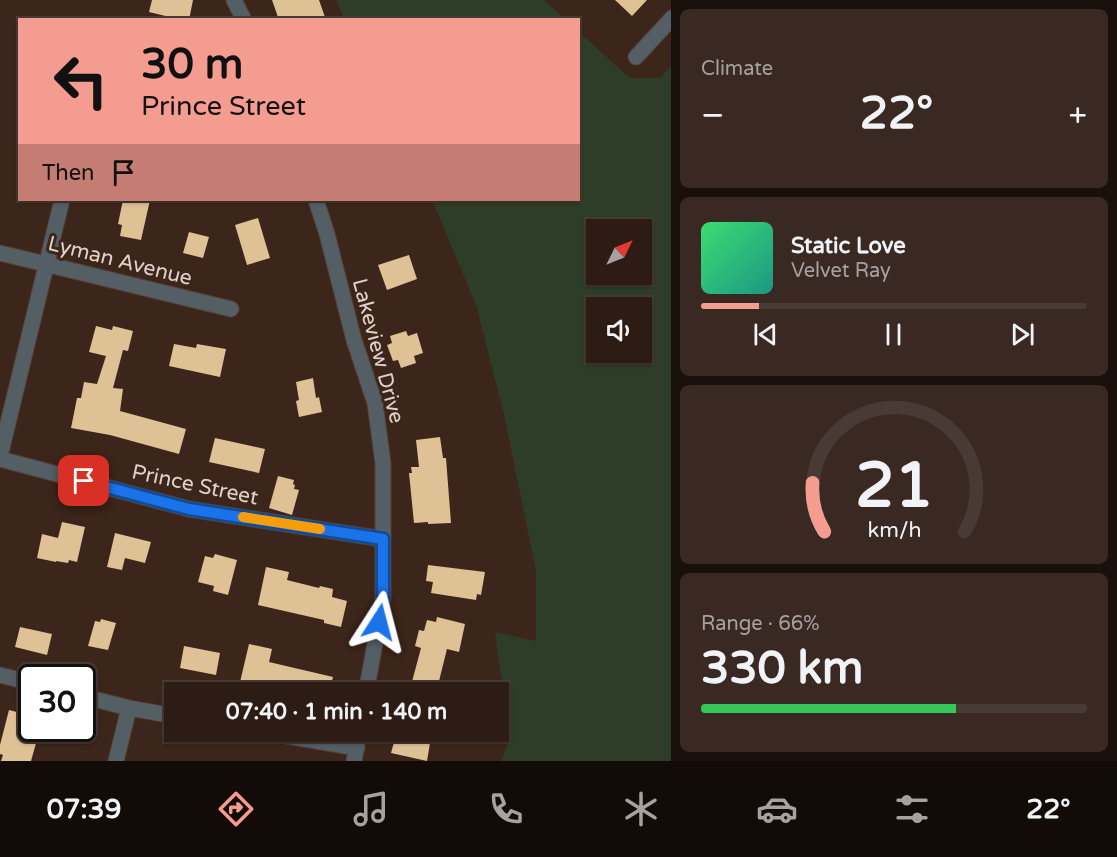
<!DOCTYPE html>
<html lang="en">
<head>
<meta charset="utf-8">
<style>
	:root { --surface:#2d1c14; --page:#392922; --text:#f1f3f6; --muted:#a7a1a0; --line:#483a34; --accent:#f59c90 }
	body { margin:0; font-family:"Varela Round",sans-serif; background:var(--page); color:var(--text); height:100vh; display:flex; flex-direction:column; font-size:22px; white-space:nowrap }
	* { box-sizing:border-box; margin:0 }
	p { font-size:20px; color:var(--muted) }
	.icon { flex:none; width:33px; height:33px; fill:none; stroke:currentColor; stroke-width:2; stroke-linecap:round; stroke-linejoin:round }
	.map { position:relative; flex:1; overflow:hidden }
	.drawer { display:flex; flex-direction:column; gap:9px; padding:9px; background:#190f0b; width:446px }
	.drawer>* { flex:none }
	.hud { position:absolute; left:18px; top:18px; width:562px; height:183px; border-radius:0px; box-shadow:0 2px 4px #0004,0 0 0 2px var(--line); background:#f59c90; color:#111; overflow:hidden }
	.needle { width:39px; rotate:47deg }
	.buttons { position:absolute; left:586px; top:219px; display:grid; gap:12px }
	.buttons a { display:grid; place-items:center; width:66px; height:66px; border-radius:0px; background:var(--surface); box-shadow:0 2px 4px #0004,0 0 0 2px var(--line); font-size:30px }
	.speed { position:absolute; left:18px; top:664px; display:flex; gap:12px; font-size:30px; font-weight:700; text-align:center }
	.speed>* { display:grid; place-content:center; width:78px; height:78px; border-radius:50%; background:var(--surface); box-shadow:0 2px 4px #0004,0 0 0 2px var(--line); line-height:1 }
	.speed .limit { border:3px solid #111; border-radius:9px; background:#fff; color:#111 }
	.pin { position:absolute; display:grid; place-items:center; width:51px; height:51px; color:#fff; margin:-26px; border-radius:12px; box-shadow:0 3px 9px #0006 }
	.me { position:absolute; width:66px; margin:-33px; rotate:9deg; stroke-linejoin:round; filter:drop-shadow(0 0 4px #0008) }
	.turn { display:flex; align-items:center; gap:21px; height:126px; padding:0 24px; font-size:27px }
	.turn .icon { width:78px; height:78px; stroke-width:2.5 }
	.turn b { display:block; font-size:42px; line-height:51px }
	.then { display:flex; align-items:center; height:57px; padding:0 24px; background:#0003; gap:12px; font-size:22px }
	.big { font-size:45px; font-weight:700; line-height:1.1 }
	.drawer .card { flex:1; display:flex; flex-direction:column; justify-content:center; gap:9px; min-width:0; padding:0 21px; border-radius:9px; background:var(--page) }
	.drawer .dial { align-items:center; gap:0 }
	.dial svg { height:156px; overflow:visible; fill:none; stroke:var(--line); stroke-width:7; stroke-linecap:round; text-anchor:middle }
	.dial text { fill:var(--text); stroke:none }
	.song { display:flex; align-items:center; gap:18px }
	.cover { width:72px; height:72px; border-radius:9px; background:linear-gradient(135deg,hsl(140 70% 55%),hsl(170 70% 35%)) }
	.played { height:6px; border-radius:3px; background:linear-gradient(90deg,var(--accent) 15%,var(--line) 15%) }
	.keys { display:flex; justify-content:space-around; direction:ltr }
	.heat { display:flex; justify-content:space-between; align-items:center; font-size:33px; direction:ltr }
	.charge { height:9px; border-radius:4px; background:linear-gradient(90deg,#34c759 66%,var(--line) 0) }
	.trip { position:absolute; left:164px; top:682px; width:345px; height:60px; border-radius:0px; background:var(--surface); box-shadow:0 2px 4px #0004,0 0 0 2px var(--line); font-weight:700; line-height:60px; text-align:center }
	.tabs { display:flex; height:96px; justify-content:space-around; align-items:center; background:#120b08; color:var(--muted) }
	.tabs .icon { width:42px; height:42px }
	.tabs .current { color:var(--accent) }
	.tabs b { font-size:27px; color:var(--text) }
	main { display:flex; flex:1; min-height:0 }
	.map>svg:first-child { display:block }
	.green { fill:#2d3d27; fill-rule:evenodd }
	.building { fill:#dfc196 }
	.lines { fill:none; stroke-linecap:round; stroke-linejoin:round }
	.minor-casing { stroke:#564136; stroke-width:17 }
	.minor { stroke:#535f65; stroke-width:15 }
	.route-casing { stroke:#114b97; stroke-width:15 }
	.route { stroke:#1a73e8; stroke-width:10 }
	.slow { stroke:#f59e0b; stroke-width:10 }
	.labels { text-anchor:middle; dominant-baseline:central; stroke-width:6; stroke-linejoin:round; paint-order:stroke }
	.street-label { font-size:21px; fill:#e0d1ca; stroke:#3c251a }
</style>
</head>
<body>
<main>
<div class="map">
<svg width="672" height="761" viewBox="0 0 672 761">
	<rect width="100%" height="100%" fill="#3c251a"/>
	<path class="green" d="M336,0H544L565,19H344Z
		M579,32L630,78H661L671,65V761H501L509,741L495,632L536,641V571L504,415L476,305L432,200H579ZM597,230H642V274H597ZM597,308H642V352H597Z"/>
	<path class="building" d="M152,0H193L189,20H182L149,12Z
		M272,0H319L326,20H279Z
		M615,0H647L632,16Z
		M123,200H150L141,240L120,236L122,225L118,224Z
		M258,218L270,258L247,265L235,225Z
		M189,232L209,237L203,258L183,253Z
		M409,255L417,279L387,290L378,265Z
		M96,326L112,330L113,326L133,331L128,351L123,350L113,388L123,389L120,411L186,429L179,454L110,435L71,428L77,398H81L84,382L97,384L106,356L89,352Z
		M406,331L408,336L417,333L423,353L414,356L416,363L401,368L398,360L393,361L387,345L392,343L390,336Z
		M174,344L196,348L197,344L226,349L220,377L169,366Z
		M313,378L316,398L319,397L322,412L299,417L296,401L299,400L296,382Z
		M440,437L443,458H446L451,523L428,524V522L414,523L409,473H412L411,467H419L416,440Z
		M215,438L265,449L259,473L209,462Z
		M278,476L294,480L293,484L295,485L294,489L299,490L292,515L269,508Z
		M62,522L85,527L77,562L69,560L68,563L56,561V562L37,558L42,534L58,538Z
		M115,533L151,542L145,563L125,558L122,570L107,567Z
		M215,554L237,560L228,595L213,591L214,586L198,582L205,556L213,558Z
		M428,565L485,572L481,595L477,594L476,600L431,593L433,582L426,581Z
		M266,567L289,572L287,580L319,588L320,586L333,589L332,597L347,601L341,627L324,623V620L258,605Z
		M437,617L465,624L459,652L447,649L436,693H409L421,648L415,646L419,630L424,631L427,620L436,622Z
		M101,619L116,623L108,650L88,646L95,621L100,622Z
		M20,627L52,634L47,655L15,647Z
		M249,644L272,649L269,662L333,677L329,693H288L240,682Z
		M184,646L220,653L216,675L180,668Z
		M9,710L32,716V729H40L31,761H1L3,755L0,754V745Z
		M406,732H430L428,743H430L427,761L391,753L396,735L405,737Z"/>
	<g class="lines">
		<defs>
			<path id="minor" d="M234,0L244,20
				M636,57L672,18
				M316,200L327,234L354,340L375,403L383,463V599L366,693
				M0,253L231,309
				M0,456L62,200
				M0,459L189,509L383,539
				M0,675L32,683
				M82,696L129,708L174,716
				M264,732L357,748
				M116,761L129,708
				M354,761L359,732"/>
		</defs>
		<use href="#minor" class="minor-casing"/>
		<use href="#minor" class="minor"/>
	</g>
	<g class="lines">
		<defs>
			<path id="route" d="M84,481L189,509L383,539V599L379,622"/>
		</defs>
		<use href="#route" class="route-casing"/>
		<use href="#route" class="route"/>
		<path class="slow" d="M243,517L320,529"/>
	</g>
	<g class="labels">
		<g class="street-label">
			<text transform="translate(120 261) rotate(14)">Lyman Avenue</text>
			<text transform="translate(378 351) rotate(75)">Lakeview Drive</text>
			<text transform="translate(195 485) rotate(12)">Prince Street</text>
		</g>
	</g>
</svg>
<div class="buttons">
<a><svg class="needle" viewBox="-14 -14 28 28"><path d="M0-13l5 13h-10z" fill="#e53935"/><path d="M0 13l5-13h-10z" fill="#a7a1a0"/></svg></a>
<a><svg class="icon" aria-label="sound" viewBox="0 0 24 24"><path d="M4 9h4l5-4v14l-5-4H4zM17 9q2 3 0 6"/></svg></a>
</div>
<div class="speed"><div class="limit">30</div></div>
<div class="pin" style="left:84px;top:481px;background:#d93025"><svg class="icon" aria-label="arrive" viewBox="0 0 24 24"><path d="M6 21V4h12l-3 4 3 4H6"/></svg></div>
<svg class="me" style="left:379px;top:622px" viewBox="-20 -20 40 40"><path d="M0-17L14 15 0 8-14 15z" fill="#1a73e8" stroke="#fff" stroke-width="4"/></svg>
<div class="trip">07:40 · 1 min · 140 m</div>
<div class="hud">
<div class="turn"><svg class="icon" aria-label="left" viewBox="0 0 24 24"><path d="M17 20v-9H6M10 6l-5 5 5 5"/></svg><div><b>30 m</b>Prince Street</div></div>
<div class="then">Then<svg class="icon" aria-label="arrive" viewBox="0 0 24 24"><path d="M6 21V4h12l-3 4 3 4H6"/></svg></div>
</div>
</div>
<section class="drawer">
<div class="card"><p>Climate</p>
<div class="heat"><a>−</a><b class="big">22°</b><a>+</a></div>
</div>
<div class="card">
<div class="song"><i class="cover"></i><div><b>Static Love</b><p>Velvet Ray</p></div></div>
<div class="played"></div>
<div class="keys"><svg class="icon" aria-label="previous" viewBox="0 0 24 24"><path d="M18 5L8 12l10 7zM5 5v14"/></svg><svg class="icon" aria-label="pause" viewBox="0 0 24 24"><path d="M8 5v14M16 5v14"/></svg><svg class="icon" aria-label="next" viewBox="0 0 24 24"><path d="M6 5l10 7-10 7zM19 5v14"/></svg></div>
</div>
<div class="card dial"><svg viewBox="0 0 100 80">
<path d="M14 69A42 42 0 1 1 86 69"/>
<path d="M14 69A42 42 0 0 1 8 44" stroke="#f59c90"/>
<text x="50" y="56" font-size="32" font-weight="700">21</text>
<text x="50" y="72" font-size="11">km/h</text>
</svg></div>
<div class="card"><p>Range · 66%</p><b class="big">330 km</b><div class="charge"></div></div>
</section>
</main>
<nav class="tabs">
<b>07:39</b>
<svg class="icon current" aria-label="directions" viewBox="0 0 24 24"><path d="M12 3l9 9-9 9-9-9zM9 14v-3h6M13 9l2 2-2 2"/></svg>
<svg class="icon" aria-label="music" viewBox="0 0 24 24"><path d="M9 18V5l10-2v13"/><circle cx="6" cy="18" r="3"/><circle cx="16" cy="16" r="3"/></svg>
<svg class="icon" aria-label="phone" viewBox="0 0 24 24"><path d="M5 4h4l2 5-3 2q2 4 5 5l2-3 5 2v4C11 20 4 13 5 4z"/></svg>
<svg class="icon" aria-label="climate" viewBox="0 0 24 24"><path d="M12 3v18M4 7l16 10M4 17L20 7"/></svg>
<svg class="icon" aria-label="car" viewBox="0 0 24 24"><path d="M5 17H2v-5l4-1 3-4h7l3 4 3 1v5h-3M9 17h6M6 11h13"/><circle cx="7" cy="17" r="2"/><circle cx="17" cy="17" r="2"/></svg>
<svg class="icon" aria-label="filters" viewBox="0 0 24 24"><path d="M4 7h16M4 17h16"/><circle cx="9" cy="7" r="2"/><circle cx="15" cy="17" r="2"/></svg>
<b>22°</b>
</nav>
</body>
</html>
